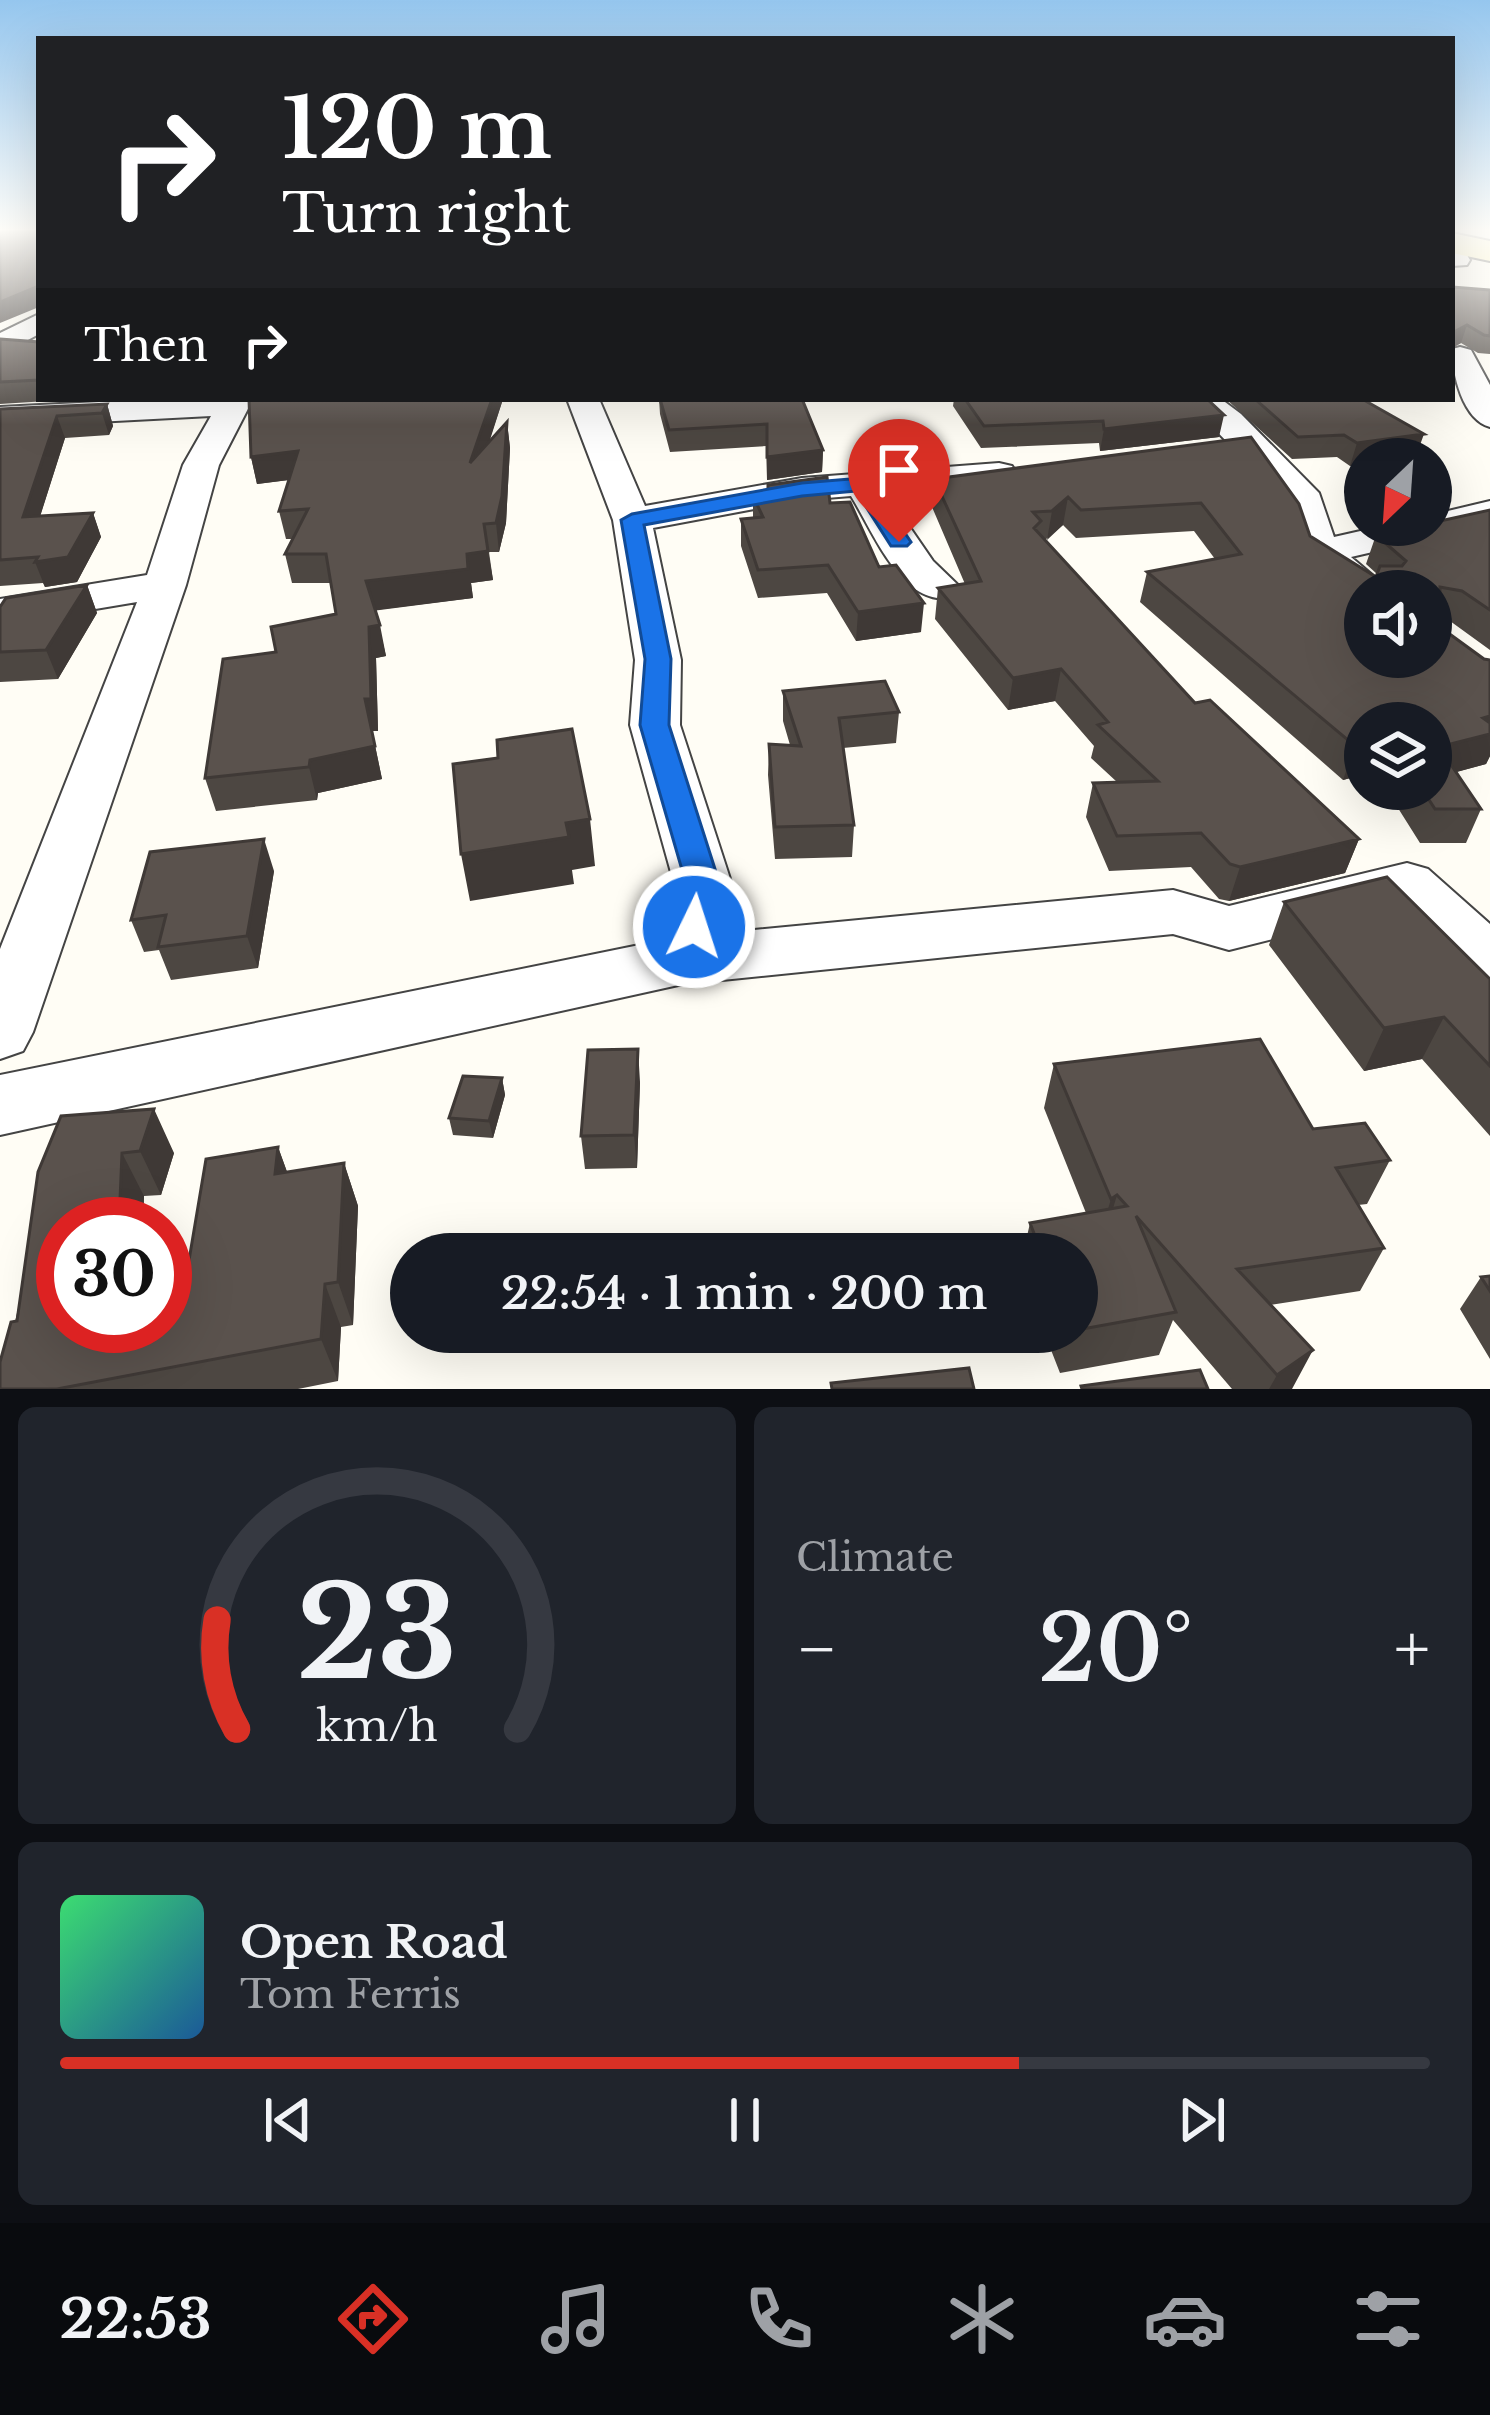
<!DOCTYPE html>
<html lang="en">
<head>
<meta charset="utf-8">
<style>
	:root { --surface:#171b24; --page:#20242c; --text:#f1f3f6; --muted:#9ea1a6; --line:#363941; --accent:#d93025 }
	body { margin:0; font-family:"Libre Baskerville",serif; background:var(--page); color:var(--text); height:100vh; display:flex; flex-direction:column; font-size:45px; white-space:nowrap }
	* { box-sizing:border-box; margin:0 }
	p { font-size:39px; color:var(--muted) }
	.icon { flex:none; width:66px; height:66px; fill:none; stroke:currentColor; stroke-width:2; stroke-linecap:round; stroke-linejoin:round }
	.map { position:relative; height:1389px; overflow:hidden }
	.sheet { display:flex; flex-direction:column; gap:18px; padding:18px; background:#0d0f14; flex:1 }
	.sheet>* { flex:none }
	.top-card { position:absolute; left:36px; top:36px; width:1419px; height:366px; border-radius:0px; box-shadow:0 12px 48px #0002; background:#202124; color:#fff; overflow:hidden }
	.needle { width:78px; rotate:205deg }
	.tools { position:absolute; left:1344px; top:438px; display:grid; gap:24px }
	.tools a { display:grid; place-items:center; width:108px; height:108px; border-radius:50%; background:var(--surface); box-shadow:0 12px 48px #0002; font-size:60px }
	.speed { position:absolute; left:36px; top:1197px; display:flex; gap:24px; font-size:60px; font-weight:700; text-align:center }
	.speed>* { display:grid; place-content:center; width:156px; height:156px; border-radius:50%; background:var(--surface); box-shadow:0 12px 48px #0002; line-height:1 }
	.speed .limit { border:18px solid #d22; background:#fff; color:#111 }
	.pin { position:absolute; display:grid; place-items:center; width:102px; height:102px; color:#fff; margin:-123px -51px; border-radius:50% 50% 50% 0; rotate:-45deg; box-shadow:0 0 12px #0007 }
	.pin .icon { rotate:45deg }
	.me { position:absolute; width:132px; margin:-66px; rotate:4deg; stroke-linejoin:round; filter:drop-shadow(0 0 9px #0008) }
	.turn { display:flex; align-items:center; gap:42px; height:252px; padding:0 48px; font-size:54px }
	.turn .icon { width:156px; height:156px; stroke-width:2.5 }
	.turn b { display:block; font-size:84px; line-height:102px }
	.then { display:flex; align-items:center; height:114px; padding:0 48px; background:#0003; gap:24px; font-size:45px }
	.big { font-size:90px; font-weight:600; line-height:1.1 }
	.sheet .widget { flex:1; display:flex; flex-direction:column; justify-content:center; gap:18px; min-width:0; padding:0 42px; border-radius:18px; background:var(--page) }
	.sheet .dial { align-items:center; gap:0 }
	.dial svg { height:312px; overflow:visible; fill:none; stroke:var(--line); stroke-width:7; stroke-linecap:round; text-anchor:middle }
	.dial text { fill:var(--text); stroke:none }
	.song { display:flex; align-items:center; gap:36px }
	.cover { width:144px; height:144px; border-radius:18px; background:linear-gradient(135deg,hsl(140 70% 55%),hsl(210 70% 35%)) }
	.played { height:12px; border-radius:6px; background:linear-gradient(90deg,var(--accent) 70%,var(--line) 70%) }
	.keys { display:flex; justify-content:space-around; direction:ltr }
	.heat { display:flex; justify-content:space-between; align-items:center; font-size:66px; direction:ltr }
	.sheet .tiles { flex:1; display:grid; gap:18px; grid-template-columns:1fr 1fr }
	.widget:last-child { grid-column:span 2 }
	.trip { position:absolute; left:390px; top:1233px; width:708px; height:120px; border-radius:60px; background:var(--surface); box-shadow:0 12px 48px #0002; font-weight:600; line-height:120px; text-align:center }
	.tab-bar { display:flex; height:192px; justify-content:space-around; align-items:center; background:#090b0e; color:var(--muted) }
	.tab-bar .icon { width:84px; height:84px }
	.tab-bar .current { color:var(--accent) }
	.tab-bar b { font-size:54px; color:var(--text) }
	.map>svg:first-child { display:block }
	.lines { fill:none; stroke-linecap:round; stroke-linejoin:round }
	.street-casing { stroke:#444; stroke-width:4 }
	.secondary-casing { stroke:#333; stroke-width:4 }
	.street { fill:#fff; fill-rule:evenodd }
	.secondary { fill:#fff6b0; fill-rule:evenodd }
	.wall { fill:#4d4742 }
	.shaded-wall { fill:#3f3936 }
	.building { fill:#5a524d; stroke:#3f3936; stroke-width:3; fill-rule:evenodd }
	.route { fill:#1a73e8; stroke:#114b97; stroke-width:3 }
</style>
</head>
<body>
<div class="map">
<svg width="1490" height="1389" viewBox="0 0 1490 1389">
	<rect width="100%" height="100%" fill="#fffdf5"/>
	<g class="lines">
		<defs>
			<path id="street" d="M1452,252L1467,255L1470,260L1467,265L1452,266Z
				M39,314V334L0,355V333Z
				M1460,347L1471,350L1490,385V427C1463,420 1452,374 1452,349Z
				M159,399H253L219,465L186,585L33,1032L23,1051L0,1059V949L137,602L0,625V599L147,575L183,465L211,416L0,427V407Z
				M567,399H599L645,506L802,478L999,463L1012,466L1017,474L1012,482L999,485L887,494L933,561L961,588L955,597C903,610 874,533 851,496L802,500L653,528L681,660L680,725L735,894L723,933L1173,890L1229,906L1407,863L1428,869L1490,924V984L1468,977L1396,908L1229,950L1173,934L683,984L0,1135V1075L659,941L677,894L630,725L635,660L613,520Z
				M1185,399H1221L1241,414L1319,493L1334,537L1387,525H1431V515L1490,501V525L1351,557L1391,591H1365V603L1355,600L1304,562L1288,504Z"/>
			<path id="secondary" d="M1452,233L1490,241V261L1452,253Z"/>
		</defs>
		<use href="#street" class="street-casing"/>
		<use href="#secondary" class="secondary-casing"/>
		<use href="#street" class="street"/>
		<use href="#secondary" class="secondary"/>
	</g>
	<path class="wall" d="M1452,287L1490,290V354L1478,353L1461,343L1452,348Z
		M0,339L39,342V399H79L0,404Z
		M249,399H503L489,441L507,422L510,448L506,523L499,552H489L493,580L471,583L473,598L375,610L386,656L376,658L378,731H372L382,779L318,793L317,800L216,811L205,778L276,652L336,614L331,583H292L285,554L293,539H286L279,511L289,480L257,484L251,457Z
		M659,399H802L823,450L822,472L767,480L766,446L670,452L660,414Z
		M954,399H1207L1219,437L1100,451L1099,443L981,448L953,406Z
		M1226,399H1362L1416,456L1365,459V463L1350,466L1337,457L1292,459Z
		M107,404L113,426L109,435L65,438L40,516L93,513L101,537L77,582L45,587L43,583L0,586V409Z
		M1251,437L1310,536L1376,577L1377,574L1366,564L1376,535L1490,510V650L1450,621L1440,620V627L1484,659L1490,660V756L1486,764L1456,772L1481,809L1466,843H1420L1386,789H1431V723H1365V774L1343,780L1140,602L1147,572L1215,559L1194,531L1076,538L1063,525L1045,540L1195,703L1359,839L1345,873L1229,901L1219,899L1191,867L1109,871L1086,817L1093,783L1117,782L1091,758L1094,746L1055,701L1008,710L935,619L938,588L965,584L932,507L934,479Z
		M753,496L830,503L879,567L921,632L856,641L827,593L758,598L741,546V519L753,518Z
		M87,585L97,613L58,679L0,682V607Z
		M783,691L899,712L896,743L843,748L854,825L852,857L775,859L768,775L769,744L790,745L783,721Z
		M274,871L258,968L171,980L159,950L144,952L131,920Z
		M1284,902L1490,979V1136L1422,1059L1364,1071L1269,945Z
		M1054,1064L1313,1129L1390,1160L1367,1204L1358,1205L1384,1248L1360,1291L1270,1305L1292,1389H1232L1173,1320L1159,1355L1060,1373L1044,1332H1077V1254H1023L1030,1223L1086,1213L1044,1108Z
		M502,1078L505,1095L493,1138L453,1135L449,1118Z
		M640,1082L637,1168L585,1169L581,1136Z
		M61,1116L174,1153L161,1195L144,1196L143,1224H63V1326L184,1290L278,1147L287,1172L344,1163L358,1206L353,1325L341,1327L338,1381L298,1389H0Z
		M1490,1276V1359L1460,1309L1481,1277Z"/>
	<path class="shaded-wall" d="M39,286V307L0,323V302Z
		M1467,325L1461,343L1452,348L1454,333Z
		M492,399H503L474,490L470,463Z
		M107,404L113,426L109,435L102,413Z
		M1224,415L1219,437L1100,451L1104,429Z
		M57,416L65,438L32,542L23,517Z
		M507,422L510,448L506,523L499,552L496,523Z
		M1424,434L1416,456L1395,459H1365V463L1350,466L1357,443Z
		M823,450L822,472L767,480V457Z
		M298,451L304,478L257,484L251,457Z
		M1068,497L1063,525L1047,540L1052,511Z
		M93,513L101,537L77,582L45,587L35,562Z
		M488,551L493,580L471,583L473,598L372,611L366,581L467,554Z
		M87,585L97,613L58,679L46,650Z
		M924,603L921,632L856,641L858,612Z
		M380,625L386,656L376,658L378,731H372L382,779L318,793L317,800L309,767L310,760L365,699L369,627Z
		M1061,669L1055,701L1008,710L1013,678Z
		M1490,716V756L1486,764L1431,779L1439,747L1483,718Z
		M1365,744V774L1343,780L1355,746Z
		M590,819L595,866L572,870L574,884L470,901L461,854L566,823Z
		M264,839L274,871L258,968L247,936Z
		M1359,839L1345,873L1229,901L1240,867Z
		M1444,1017L1422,1059L1364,1071L1384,1028Z
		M638,1049L640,1082L637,1168L634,1135Z
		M502,1078L505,1095L493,1138L489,1121Z
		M154,1109L174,1153L161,1195L140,1151Z
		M278,1147L294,1191L275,1174Z
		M122,1153L144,1196L143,1224H119Z
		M344,1163L358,1206L353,1325L338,1282Z
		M1117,1195L1104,1239L1098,1243L1111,1199Z
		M325,1284L341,1327L338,1381L321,1339Z
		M1313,1350L1292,1389H1269L1277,1375Z"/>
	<path class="building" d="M0,231H39V286L0,302Z
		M1452,287L1490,290V336L1484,335L1467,325L1452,333Z
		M0,339L39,342V380L0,382Z
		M249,399H492L470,463L507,422L502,496L496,523L484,524L488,551L467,554L468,569L366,581L380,625L369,627L371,699H365L375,746L310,760L309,767L205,778L223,659L276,652L271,627L336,614L326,554H285L308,509L279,511L298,451L251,457Z
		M660,399H802L823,450L767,457V424L669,430Z
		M965,399H1207L1224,415L1104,429L1103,421L984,426Z
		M1255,399H1362L1424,434L1357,443L1344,435L1298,437Z
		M107,404L102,413L57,416L23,517L93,513L68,557L35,562L38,557L0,560V409Z
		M1251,437L1299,504L1310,536L1376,577L1380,566H1402L1406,561L1376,535L1422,525H1431V523L1490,510V610L1462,591L1440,587V627L1484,659L1490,660V716L1483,718L1490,723V734L1439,747L1481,809H1435L1422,789H1431V723H1365V744L1355,746L1147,572L1241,554L1201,503L1081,510L1068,497L1052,511L1033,512L1041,521L1034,528L1195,703L1210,700L1359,839L1240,867L1230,864L1201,833L1117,836L1093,783L1158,781L1098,725L1108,722L1061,669L1013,678L938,588L981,581L934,479ZM1365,591H1431V657H1365Z
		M827,477L830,503L850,502L879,567L896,565L924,603L858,612L828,565L758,570L741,519L763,517L753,496L768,495V485Z
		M87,585L46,650L0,652V607L6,598Z
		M885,681L899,712L839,718L854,825L775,827L769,744L801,746L783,691Z
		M572,729L590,819L566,823L569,837L461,854L453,764L498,758L497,740Z
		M264,839L247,936L158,947L166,915L131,920L150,852Z
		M1387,877L1490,979V1066L1444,1017L1384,1028L1284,902Z
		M1260,1039L1313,1129L1365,1123L1390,1160L1336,1168L1384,1248L1237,1269L1313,1350L1277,1375L1136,1216L1176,1312L1077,1330V1254H1042L1030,1223L1127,1206L1117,1195L1111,1199L1054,1064Z
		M638,1049L634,1135L581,1136L588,1050Z
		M463,1076L502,1078L489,1121L449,1118Z
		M154,1109L140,1151L122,1153L119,1224H63V1326H165V1293L184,1290L206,1159L278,1147L275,1174L344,1163L338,1282L325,1284L321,1339L57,1389H0V1362L11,1322L17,1321L38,1172L61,1116Z
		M1490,1276V1291L1481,1277Z
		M969,1368L974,1389H832L831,1383Z
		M1200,1370L1208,1389H1082L1081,1386Z"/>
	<linearGradient id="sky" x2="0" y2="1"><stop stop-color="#95c6ee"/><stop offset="0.54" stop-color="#fffefa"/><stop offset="1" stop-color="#fffefa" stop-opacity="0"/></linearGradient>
	<rect width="1490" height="425" fill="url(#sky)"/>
	<path class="route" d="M862,478L869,480L911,542L907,546H891L856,491L802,496L644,525L671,659L669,725L723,894L707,936L694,940L682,936L677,927L689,894L640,725L645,659L621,520L632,514L802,483Z"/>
</svg>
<div class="tools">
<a><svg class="needle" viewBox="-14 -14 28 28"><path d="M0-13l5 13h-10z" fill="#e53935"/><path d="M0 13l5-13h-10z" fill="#9ea1a6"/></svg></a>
<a><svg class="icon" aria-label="sound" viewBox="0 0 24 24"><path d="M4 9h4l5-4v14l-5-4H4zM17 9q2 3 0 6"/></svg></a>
<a><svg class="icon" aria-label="layers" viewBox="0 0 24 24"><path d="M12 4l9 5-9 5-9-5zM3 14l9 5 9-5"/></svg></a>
</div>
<div class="speed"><div class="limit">30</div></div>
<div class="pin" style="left:899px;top:542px;background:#d93025"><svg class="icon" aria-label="arrive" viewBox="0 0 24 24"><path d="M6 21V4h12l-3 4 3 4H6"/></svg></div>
<svg class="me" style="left:694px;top:927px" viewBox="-20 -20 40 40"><circle r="17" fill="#1a73e8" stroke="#fff" stroke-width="3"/><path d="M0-11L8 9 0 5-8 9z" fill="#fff"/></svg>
<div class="trip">22:54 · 1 min · 200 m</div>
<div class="top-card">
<div class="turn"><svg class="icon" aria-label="right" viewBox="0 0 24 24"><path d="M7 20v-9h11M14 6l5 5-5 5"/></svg><div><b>120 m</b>Turn right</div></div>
<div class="then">Then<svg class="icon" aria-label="right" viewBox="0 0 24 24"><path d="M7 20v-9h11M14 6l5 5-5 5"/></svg></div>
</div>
</div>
<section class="sheet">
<div class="tiles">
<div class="widget dial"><svg viewBox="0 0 100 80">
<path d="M14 69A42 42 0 1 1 86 69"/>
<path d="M14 69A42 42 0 0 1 9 41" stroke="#d93025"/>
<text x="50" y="56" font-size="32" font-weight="700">23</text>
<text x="50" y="72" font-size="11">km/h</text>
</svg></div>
<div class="widget"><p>Climate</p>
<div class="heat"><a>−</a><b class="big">20°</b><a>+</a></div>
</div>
<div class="widget">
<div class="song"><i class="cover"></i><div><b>Open Road</b><p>Tom Ferris</p></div></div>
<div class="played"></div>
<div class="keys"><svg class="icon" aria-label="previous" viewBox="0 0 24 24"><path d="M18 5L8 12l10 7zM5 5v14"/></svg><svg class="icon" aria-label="pause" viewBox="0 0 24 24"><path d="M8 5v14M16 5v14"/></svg><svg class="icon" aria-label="next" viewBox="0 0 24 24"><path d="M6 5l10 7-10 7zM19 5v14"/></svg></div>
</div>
</div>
</section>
<nav class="tab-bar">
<b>22:53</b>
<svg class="icon current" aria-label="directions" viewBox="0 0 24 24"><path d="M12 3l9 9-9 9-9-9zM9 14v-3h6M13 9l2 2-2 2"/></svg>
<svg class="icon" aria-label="music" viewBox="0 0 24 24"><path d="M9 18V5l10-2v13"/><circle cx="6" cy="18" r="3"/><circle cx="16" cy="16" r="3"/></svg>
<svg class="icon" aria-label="phone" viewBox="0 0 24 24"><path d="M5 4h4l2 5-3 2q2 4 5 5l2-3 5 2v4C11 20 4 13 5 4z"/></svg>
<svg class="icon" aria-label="climate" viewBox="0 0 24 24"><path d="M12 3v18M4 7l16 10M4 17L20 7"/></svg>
<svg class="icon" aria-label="car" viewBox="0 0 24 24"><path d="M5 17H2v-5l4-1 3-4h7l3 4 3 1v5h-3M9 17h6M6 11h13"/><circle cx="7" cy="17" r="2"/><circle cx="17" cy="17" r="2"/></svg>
<svg class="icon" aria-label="filters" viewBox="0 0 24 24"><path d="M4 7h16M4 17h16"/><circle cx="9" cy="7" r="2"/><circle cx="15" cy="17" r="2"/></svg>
</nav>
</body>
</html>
